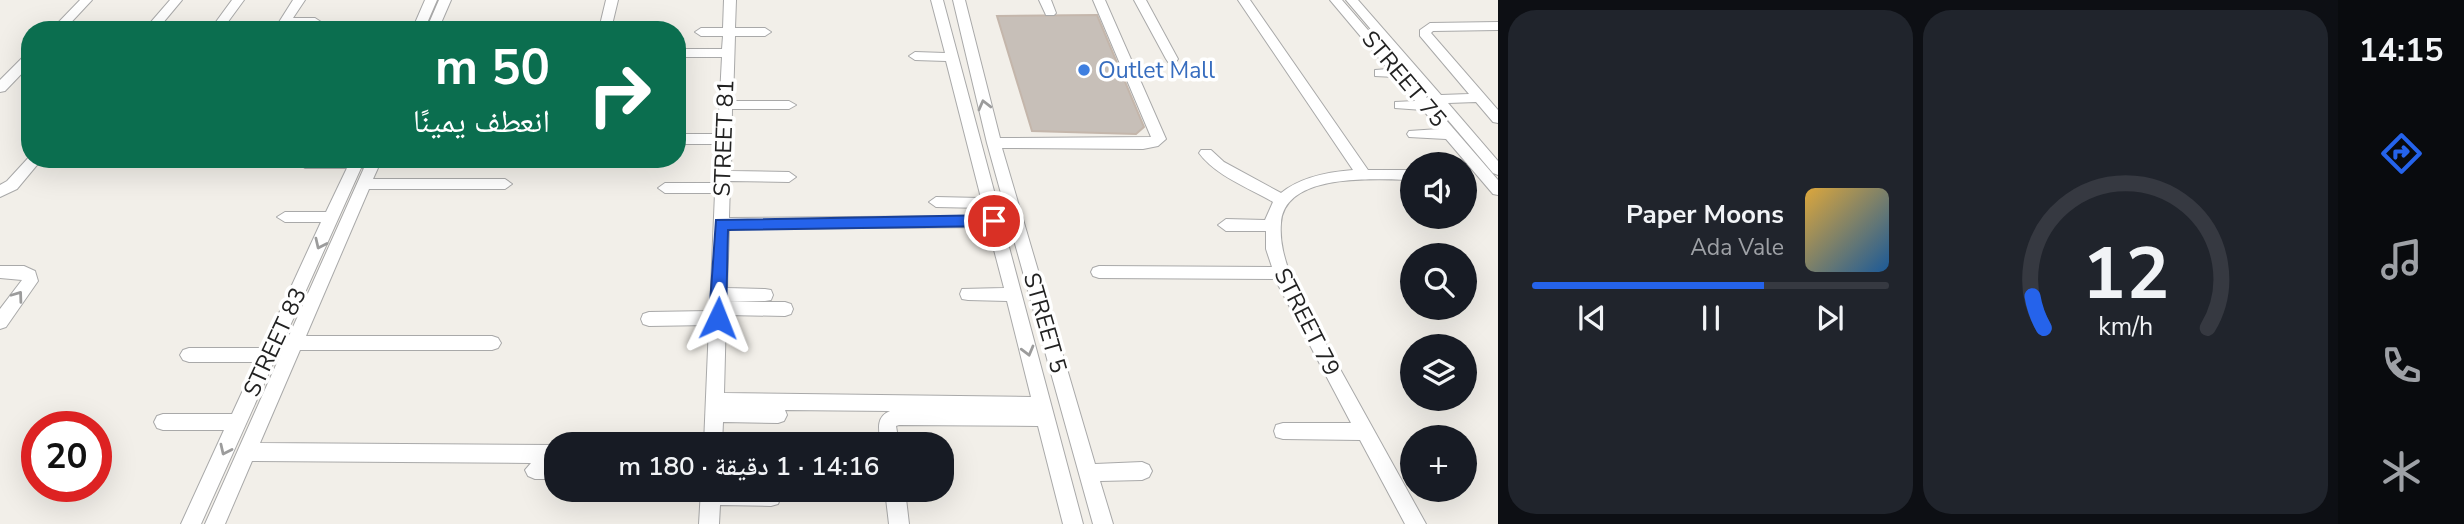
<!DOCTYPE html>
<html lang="ar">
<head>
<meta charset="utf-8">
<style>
	:root { --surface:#171b24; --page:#20242c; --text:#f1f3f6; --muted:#9ea1a6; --line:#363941; --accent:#2563eb }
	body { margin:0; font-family:"Nunito Sans","Noto Naskh Arabic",sans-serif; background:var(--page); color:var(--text); direction:rtl; height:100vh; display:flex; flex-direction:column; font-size:26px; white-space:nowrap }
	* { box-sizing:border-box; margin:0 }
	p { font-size:23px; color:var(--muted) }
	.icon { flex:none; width:38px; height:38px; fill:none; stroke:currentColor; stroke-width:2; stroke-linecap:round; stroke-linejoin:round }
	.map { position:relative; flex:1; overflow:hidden; direction:ltr }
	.drawer { display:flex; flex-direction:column; gap:10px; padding:10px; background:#0d0f14; width:840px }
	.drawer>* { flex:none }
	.guide { position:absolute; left:21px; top:21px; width:665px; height:147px; border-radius:28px; box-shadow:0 7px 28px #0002; direction:rtl; background:#0b6e4f; color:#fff; overflow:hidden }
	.fabs { position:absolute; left:1400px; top:152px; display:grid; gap:14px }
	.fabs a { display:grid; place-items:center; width:77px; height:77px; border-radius:50%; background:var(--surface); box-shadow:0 7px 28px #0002; font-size:35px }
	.speed { position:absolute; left:21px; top:411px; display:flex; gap:14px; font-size:35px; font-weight:700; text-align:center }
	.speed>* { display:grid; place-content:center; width:91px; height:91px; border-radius:50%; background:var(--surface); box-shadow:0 7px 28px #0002; line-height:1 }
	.speed .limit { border:10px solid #d22; background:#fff; color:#111 }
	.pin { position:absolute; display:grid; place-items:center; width:60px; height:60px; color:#fff; margin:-30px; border:4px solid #fff; border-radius:50%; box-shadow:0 2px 7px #0007 }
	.me { position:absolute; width:77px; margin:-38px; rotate:2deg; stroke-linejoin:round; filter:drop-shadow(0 0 5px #0008) }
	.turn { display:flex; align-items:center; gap:24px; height:147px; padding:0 21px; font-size:32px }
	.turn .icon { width:91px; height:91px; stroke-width:2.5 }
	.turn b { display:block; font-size:49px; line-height:60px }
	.drawer .widget { flex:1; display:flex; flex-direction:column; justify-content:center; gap:10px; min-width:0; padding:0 24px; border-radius:28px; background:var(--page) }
	.drawer .dial { align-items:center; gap:0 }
	.dial svg { height:182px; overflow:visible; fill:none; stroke:var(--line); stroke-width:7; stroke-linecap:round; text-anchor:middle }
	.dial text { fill:var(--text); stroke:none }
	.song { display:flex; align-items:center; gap:21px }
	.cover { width:84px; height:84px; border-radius:10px; background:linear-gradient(135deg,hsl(40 70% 55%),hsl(210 70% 35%)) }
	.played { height:7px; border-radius:4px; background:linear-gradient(90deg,var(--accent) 65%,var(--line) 65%) }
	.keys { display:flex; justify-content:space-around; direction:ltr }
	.drawer .tiles { flex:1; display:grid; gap:10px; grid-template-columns:repeat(2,1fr) }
	.trip { position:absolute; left:544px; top:432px; width:410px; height:70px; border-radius:28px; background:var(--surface); box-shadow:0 7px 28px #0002; font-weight:600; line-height:70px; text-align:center; direction:rtl }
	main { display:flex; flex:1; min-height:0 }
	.dock { display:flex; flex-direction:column; width:126px; justify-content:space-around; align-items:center; background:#090b0e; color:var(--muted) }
	.dock .icon { width:49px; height:49px }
	.dock .selected { color:var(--accent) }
	.dock b { font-size:32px; color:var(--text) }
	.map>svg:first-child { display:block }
	.building { fill:#c7bfb8; stroke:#c4b6ab; stroke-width:2 }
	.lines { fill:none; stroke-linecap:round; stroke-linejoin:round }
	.minor-casing { stroke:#a9a9a9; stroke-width:2 }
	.minor { fill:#fff; fill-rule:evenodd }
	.oneway { stroke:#9c9c9c }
	.route { fill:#2563eb; stroke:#184099; stroke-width:2 }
	.shop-dot { fill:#3f7fe0; stroke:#fff; stroke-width:2.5 }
	.labels { text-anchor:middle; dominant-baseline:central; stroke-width:7; stroke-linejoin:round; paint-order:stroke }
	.shop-label { font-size:23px; fill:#366cbe; stroke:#fff; text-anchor:start }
	.street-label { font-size:23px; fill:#222; stroke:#fff }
</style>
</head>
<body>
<main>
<nav class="dock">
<b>14:15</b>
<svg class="icon selected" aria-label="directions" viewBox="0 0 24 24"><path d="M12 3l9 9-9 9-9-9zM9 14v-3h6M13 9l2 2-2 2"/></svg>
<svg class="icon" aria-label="music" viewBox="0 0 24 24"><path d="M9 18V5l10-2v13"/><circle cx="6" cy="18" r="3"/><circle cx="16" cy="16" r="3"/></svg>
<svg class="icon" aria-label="phone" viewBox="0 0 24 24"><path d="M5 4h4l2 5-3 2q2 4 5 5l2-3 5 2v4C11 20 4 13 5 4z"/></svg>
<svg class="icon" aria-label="climate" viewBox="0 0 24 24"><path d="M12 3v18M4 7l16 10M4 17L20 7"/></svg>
</nav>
<section class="drawer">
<div class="tiles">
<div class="widget dial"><svg viewBox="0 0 100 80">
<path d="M14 69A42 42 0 1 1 86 69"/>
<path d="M14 69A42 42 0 0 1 9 55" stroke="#2563eb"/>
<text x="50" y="56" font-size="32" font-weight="700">12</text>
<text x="50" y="72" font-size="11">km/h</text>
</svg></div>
<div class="widget">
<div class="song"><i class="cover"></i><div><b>Paper Moons</b><p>Ada Vale</p></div></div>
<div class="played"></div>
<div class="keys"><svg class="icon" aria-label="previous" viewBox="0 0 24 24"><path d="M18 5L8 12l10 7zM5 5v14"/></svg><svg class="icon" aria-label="pause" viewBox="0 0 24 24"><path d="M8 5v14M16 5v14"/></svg><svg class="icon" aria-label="next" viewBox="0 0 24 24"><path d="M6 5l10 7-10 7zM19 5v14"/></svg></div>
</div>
</div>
</section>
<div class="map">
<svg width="1498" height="524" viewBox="0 0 1498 524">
	<rect width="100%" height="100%" fill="#f2efe9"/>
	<path class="building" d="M1097,15L1144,127L1136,134L1032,131L997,16Z"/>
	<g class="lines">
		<defs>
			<path id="minor" d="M80,0H92L64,30H51Z
				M170,0H182L157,30H144Z
				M232,0H244L222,30H210Z
				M293,0H305L293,18H315L321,22L319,25L289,26L286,30H274Z
				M425,0H437L424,30H412Z
				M439,0H451L438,30H426Z
				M606,0H618L612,25L606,29L600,25Z
				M724,0H736L735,28H765L771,32L765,36H735L733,101H789L796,105L789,109H732L731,171L789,172L796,177L789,182L730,181L729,218L985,216L984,208L936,207L929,202L936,197L981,198L946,61L915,60L909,56L915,52L945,53L931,0H943L1083,524H1063L1038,426L899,425L896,426L899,444H881C879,431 875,417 890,411L785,410L787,415L784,421L778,423L723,422L722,444H704L709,325L649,326L643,324L641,319L643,314L649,312L710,311L715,193H665L658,188L665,183H716L718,144H686L679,139L686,134H718L722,57H678L677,49H722L723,36H701L695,32L701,28H723ZM988,227L1004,288L962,289L960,294L962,299L968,300L1007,301L1031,397L724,393L726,315L785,316L791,314L793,309L791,304L785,302H727L765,301L771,300L773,295L771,290L765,289L727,288L729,229Z
				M953,0H965L1000,138L1151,137L1093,0H1105L1166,139L1158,146L1143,149L1002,148L1095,464L1142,462L1149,465L1152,471L1149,477L1142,480L1100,481L1113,524H1093L987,143Z
				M1039,0H1051L1056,13L1054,15H1046Z
				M1134,0H1146L1178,59L1176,62H1168L1166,59Z
				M1238,0H1250L1368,170H1412V180C1377,179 1284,172 1281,223C1279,246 1287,265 1294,286L1426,524H1405L1360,440L1283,439L1276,437L1274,431L1276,425L1283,423H1351L1275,279L1099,278L1093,276L1091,272L1093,268L1099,266L1272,267L1266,249V231H1226L1218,225L1226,219L1265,220L1273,202C1249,188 1216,176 1199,153L1201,150H1211L1224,162L1281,193C1301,177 1327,172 1353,170Z
				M1330,0H1342L1498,180V195L1493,194L1446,139L1409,137L1407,134L1409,131L1439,129L1423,110L1395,108V102L1415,101L1395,77L1375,76V70L1388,69Z
				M1346,0H1358L1441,95L1469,94L1420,36V30L1430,23L1498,22V30L1433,31L1431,33L1498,110V123L1493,122L1476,102L1448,103L1498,161V175L1493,173Z
				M30,53V65L5,91L0,92V80L26,54Z
				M30,156V159H42L17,189L0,197V185L7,181Z
				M301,159H382L373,179H505L512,184L505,189H369L306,336H492L498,338L501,343L498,348L492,350H300L260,443L556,445V479H535L528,476L525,470L531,463L252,461L225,524H205L364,168H361L201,524H181L224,430H163L157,428L154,422L157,416L163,414H232L256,362H189L183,360L180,355L183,350L189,348H263L321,222H285L277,217L285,212H326L347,168H305L298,163Z
				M0,266H24L35,271L38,281L6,327L0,329V309L22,280L0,278Z
				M701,490H777L781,497L778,504L771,506L720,505L719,524H699Z
				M885,490H905L909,524H889Z"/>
		</defs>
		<use href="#minor" class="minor-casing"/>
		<use href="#minor" class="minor"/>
	</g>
	<defs><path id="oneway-chevron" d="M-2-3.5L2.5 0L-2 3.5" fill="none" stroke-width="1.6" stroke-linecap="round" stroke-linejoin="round" transform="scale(1.75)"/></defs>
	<g class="oneway">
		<use href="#oneway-chevron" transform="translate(984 105) rotate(-104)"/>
		<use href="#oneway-chevron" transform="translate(320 244) rotate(115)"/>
		<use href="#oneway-chevron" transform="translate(18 296) rotate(-54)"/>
		<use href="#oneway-chevron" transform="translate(1028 351) rotate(75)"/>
		<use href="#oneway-chevron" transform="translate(225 450) rotate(115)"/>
	</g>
	<path class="route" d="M994,215L1002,221L994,226L728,230L726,318L723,323H712L709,318L716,220Z"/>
	<circle class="shop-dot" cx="1084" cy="70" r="7"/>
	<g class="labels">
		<g class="shop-label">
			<text x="1098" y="70">Outlet Mall</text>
		</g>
		<g class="street-label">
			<text transform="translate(1404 79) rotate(50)">STREET 75</text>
			<text transform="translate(724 138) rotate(-88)">STREET 81</text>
			<text transform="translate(1307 322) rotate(63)">STREET 79</text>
			<text transform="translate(1045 323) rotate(74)">STREET 5</text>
			<text transform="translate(275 342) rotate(-65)">STREET 83</text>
		</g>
	</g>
</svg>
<div class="fabs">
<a><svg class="icon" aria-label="sound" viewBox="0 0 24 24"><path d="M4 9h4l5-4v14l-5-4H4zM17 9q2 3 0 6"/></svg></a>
<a><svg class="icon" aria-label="search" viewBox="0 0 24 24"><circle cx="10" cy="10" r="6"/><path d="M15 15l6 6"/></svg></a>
<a><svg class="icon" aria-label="layers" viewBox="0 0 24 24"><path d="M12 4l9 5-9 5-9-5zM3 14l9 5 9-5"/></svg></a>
<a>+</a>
</div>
<div class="speed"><div class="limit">20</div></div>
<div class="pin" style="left:994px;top:221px;background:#d93025"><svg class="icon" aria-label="arrive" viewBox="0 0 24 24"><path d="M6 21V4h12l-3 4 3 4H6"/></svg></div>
<svg class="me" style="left:718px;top:318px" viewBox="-20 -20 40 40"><path d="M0-17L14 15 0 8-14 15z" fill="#2563eb" stroke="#fff" stroke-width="4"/></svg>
<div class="trip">14:16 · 1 دقيقة · 180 m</div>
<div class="guide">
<div class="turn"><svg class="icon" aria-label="right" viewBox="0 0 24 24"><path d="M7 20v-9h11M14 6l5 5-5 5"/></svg><div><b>50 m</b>انعطف يمينًا</div></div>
</div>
</div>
</main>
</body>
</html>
